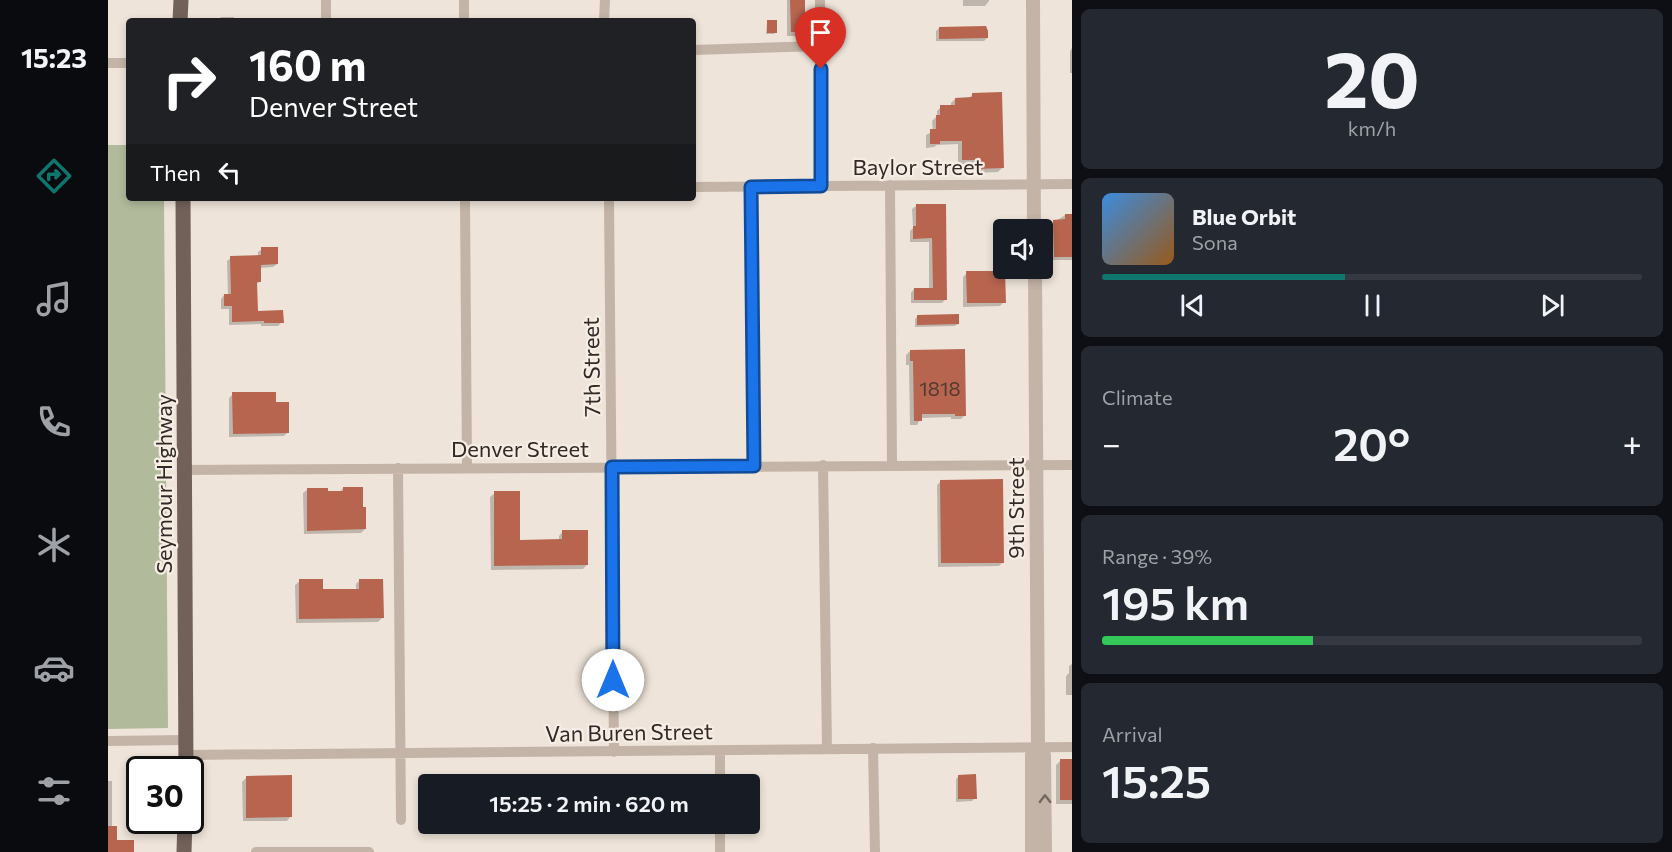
<!DOCTYPE html>
<html lang="en">
<head>
<meta charset="utf-8">
<style>
	:root { --surface:#171b24; --page:#242831; --text:#f1f3f6; --muted:#9ea1a6; --line:#363941; --accent:#0f766e }
	body { margin:0; font-family:Commissioner,sans-serif; background:var(--page); color:var(--text); height:100vh; display:flex; flex-direction:column; font-size:22px; white-space:nowrap }
	* { box-sizing:border-box; margin:0 }
	p { font-size:20px; color:var(--muted) }
	.icon { flex:none; width:33px; height:33px; fill:none; stroke:currentColor; stroke-width:2; stroke-linecap:round; stroke-linejoin:round }
	.map { position:relative; flex:1; overflow:hidden }
	.drawer { display:flex; flex-direction:column; gap:9px; padding:9px; background:#0d0f14; width:600px }
	.drawer>* { flex:none }
	.hud { position:absolute; left:18px; top:18px; width:570px; height:183px; border-radius:6px; box-shadow:0 3px 9px #0003; background:#202124; color:#fff; overflow:hidden }
	.buttons { position:absolute; left:885px; top:219px; display:grid; gap:12px }
	.buttons a { display:grid; place-items:center; width:60px; height:60px; border-radius:6px; background:var(--surface); box-shadow:0 3px 9px #0003; font-size:30px }
	.speed { position:absolute; left:18px; top:756px; display:flex; gap:12px; font-size:30px; font-weight:700; text-align:center }
	.speed>* { display:grid; place-content:center; width:78px; height:78px; border-radius:50%; background:var(--surface); box-shadow:0 3px 9px #0003; line-height:1 }
	.speed .limit { border:3px solid #111; border-radius:9px; background:#fff; color:#111 }
	.pin { position:absolute; display:grid; place-items:center; width:51px; height:51px; color:#fff; margin:-62px -26px; border-radius:50% 50% 50% 0; rotate:-45deg; box-shadow:0 0 6px #0007 }
	.pin .icon { rotate:45deg }
	.me { position:absolute; width:66px; margin:-33px; rotate:0deg; stroke-linejoin:round; filter:drop-shadow(0 0 4px #0008) }
	.turn { display:flex; align-items:center; gap:21px; height:126px; padding:0 24px; font-size:27px }
	.turn .icon { width:78px; height:78px; stroke-width:2.5 }
	.turn b { display:block; font-size:42px; line-height:51px }
	.then { display:flex; align-items:center; height:57px; padding:0 24px; background:#0003; gap:12px; font-size:22px }
	.big { font-size:45px; font-weight:600; line-height:1.1 }
	.drawer .widget { flex:1; display:flex; flex-direction:column; justify-content:center; gap:9px; min-width:0; padding:0 21px; border-radius:9px; background:var(--page) }
	.drawer .dial { align-items:center; gap:0 }
	.dial b { font-size:78px; line-height:1 }
	.song { display:flex; align-items:center; gap:18px }
	.cover { width:72px; height:72px; border-radius:9px; background:linear-gradient(135deg,hsl(210 70% 55%),hsl(30 70% 35%)) }
	.played { height:6px; border-radius:3px; background:linear-gradient(90deg,var(--accent) 45%,var(--line) 45%) }
	.keys { display:flex; justify-content:space-around; direction:ltr }
	.heat { display:flex; justify-content:space-between; align-items:center; font-size:33px; direction:ltr }
	.charge { height:9px; border-radius:4px; background:linear-gradient(90deg,#34c759 39%,var(--line) 0) }
	.trip { position:absolute; left:310px; top:774px; width:342px; height:60px; border-radius:6px; background:var(--surface); box-shadow:0 3px 9px #0003; font-weight:600; line-height:60px; text-align:center }
	main { display:flex; flex:1; min-height:0 }
	.menu { display:flex; flex-direction:column; width:108px; justify-content:space-around; align-items:center; background:#090b0e; color:var(--muted) }
	.menu .icon { width:42px; height:42px }
	.menu .on { color:var(--accent) }
	.menu b { font-size:27px; color:var(--text) }
	.map>svg:first-child { display:block }
	.green { fill:#b1bb9b }
	.shadow { fill:#0003 }
	.building { fill:#b7654e }
	.lines { fill:none; stroke-linecap:round; stroke-linejoin:round }
	.minor { stroke:#c4b4a7; stroke-width:10 }
	.tertiary { stroke:#c4b4a7; stroke-width:14 }
	.primary { stroke:#726159; stroke-width:15 }
	.oneway { stroke:#736860 }
	.route-casing { stroke:#114b97; stroke-width:15 }
	.route { stroke:#1a73e8; stroke-width:10 }
	.labels { text-anchor:middle; dominant-baseline:central; stroke-width:4.5; stroke-linejoin:round; paint-order:stroke }
	.number-label { font-size:20px; fill:#523930 }
	.street-label { font-size:22px; fill:#312a26; stroke:#f6eee5 }
</style>
</head>
<body>
<main>
<nav class="menu">
<b>15:23</b>
<svg class="icon on" aria-label="directions" viewBox="0 0 24 24"><path d="M12 3l9 9-9 9-9-9zM9 14v-3h6M13 9l2 2-2 2"/></svg>
<svg class="icon" aria-label="music" viewBox="0 0 24 24"><path d="M9 18V5l10-2v13"/><circle cx="6" cy="18" r="3"/><circle cx="16" cy="16" r="3"/></svg>
<svg class="icon" aria-label="phone" viewBox="0 0 24 24"><path d="M5 4h4l2 5-3 2q2 4 5 5l2-3 5 2v4C11 20 4 13 5 4z"/></svg>
<svg class="icon" aria-label="climate" viewBox="0 0 24 24"><path d="M12 3v18M4 7l16 10M4 17L20 7"/></svg>
<svg class="icon" aria-label="car" viewBox="0 0 24 24"><path d="M5 17H2v-5l4-1 3-4h7l3 4 3 1v5h-3M9 17h6M6 11h13"/><circle cx="7" cy="17" r="2"/><circle cx="17" cy="17" r="2"/></svg>
<svg class="icon" aria-label="filters" viewBox="0 0 24 24"><path d="M4 7h16M4 17h16"/><circle cx="9" cy="7" r="2"/><circle cx="15" cy="17" r="2"/></svg>
</nav>
<div class="map">
<svg width="964" height="852" viewBox="0 0 964 852">
	<rect width="100%" height="100%" fill="#eee4d9"/>
	<path class="green" d="M0,145H21V198H56L60,728L0,729Z"/>
	<path class="shadow" d="M679,0H696V32L692,36H679Z
		M855,0H881V1L877,6H855Z
		M113,17H126V21H110Z
		M659,22L668,32L666,34H658Z
		M831,28L879,38L876,41H828V31Z
		M964,48V73H962V51Z
		M865,94L894,168L890,172L864,173L863,164H850V144L829,145L826,147L818,148V135L825,131L824,121L829,116V111L833,107H843V103L847,99H860Z
		M837,205L838,299L834,303H803V293L806,289H821V242H802V231L805,228L804,209L808,206Z
		M957,215L964,220V260H942V225Z
		M154,249L169,264L165,267L152,268V281L148,285V312L174,322L170,326H153V324L121,325V309H113V299L116,295H120L119,261L123,258L150,257V252Z
		M859,273L896,302L892,306L855,307V277Z
		M810,316L850,324L847,326L807,327V319Z
		M802,351L857,415L853,419H843V417L813,418L809,425H802L801,365H798V355Z
		M125,394L167,403L180,432L176,436L121,437V398Z
		M833,481L895,562L891,566L830,567L829,485Z
		M235,488L254,508L257,529L253,533L196,534L195,493L200,489L231,493Z
		M387,493L411,541H451V536L455,531L479,565L475,569L383,570L382,497Z
		M252,580L274,618L270,622L188,623L187,585L192,581L213,591L248,590V584Z
		M964,664V695H958V676L961,673V666Z
		M952,761H964V804H948V765Z
		M851,776L867,798L864,801L848,802V779Z
		M138,778L183,816L179,821H135L134,782Z
		M0,781H4V828L7,841L25,852H0Z"/>
	<path class="building" d="M682,0H697V32H683Z
		M659,20H669V33H659Z
		M878,26L880,31V38L831,39V27Z
		M894,92L896,168L867,169V160H854V141H832V144H822V129H828V115H832V105H847V98L864,97V93Z
		M808,204H838L839,300H806V288H825L824,238L805,239V226H808Z
		M957,214H964V257H946L945,220L957,219Z
		M153,247H170V264L153,265V282H149L150,311L175,310L176,323H156V321L124,322V306H116V294H123L122,256L153,255Z
		M858,271H897L898,303H859Z
		M851,314V324L809,325V315Z
		M857,349L858,416H847V414H814V421H806L805,361H802V350Z
		M124,392H168V402H181V433L125,434Z
		M895,479L896,563H833L832,480Z
		M235,487H255V507H258V529L199,531V488H220V491H235Z
		M386,491H412V540L454,539V530H480V565L386,566Z
		M191,579H215V589H251V579H275L276,618L191,619Z
		M952,759H964V800H952Z
		M868,774L869,799H850V775Z
		M184,775V817L138,818V776Z
		M0,826H9V840H26V852H0Z"/>
	<g class="lines">
		<path class="minor" d="M218,0V21
			M356,0V21
			M712,0L713,186
			M496,21L497,0
			M585,50L713,46
			M0,63H21
			M782,185L784,465
			M585,187L964,184
			M643,187L646,466
			M357,198L359,468
			M501,198L506,752
			M715,465L719,749
			M290,468L293,820
			M77,470L964,465
			M0,741L78,740
			M765,748L767,852
			M612,750V784
			M78,755L964,747
			M612,824V852
			M148,852H261"/>
		<path class="tertiary" d="M925,0L926,230
			M930,747L936,755L937,852
			M924,852V755L930,747L927,268"/>
		<path class="primary" d="M72,21L73,0
			M75,198L78,770
			M76,852L77,820"/>
	</g>
	<defs><path id="oneway-chevron" d="M-2-3.5L2.5 0L-2 3.5" fill="none" stroke-width="1.6" stroke-linecap="round" stroke-linejoin="round" transform="scale(1.5)"/></defs>
	<use class="oneway" href="#oneway-chevron" transform="translate(937 799) rotate(-91)"/>
	<g class="lines">
		<defs>
			<path id="route" d="M505,680L504,467L646,466L643,187L713,186V69"/>
		</defs>
		<use href="#route" class="route-casing"/>
		<use href="#route" class="route"/>
	</g>
	<g class="labels">
		<g class="number-label">
			<text x="832" y="388">1818</text>
		</g>
		<g class="street-label">
			<text x="810" y="166">Baylor Street</text>
			<text transform="translate(483 367) rotate(-91)">7th Street</text>
			<text x="412" y="448">Denver Street</text>
			<text transform="translate(55 484) rotate(-90)">Seymour Highway</text>
			<text transform="translate(907 508) rotate(-90)">9th Street</text>
			<text transform="translate(521 732) rotate(-1)">Van Buren Street</text>
		</g>
	</g>
</svg>
<div class="buttons">
<a><svg class="icon" aria-label="sound" viewBox="0 0 24 24"><path d="M4 9h4l5-4v14l-5-4H4zM17 9q2 3 0 6"/></svg></a>
</div>
<div class="speed"><div class="limit">30</div></div>
<div class="pin" style="left:713px;top:69px;background:#d93025"><svg class="icon" aria-label="arrive" viewBox="0 0 24 24"><path d="M6 21V4h12l-3 4 3 4H6"/></svg></div>
<svg class="me" style="left:505px;top:680px" viewBox="-20 -20 40 40"><circle r="19" fill="#fff"/><path d="M0-13L10 11 0 6-10 11z" fill="#1a73e8"/></svg>
<div class="trip">15:25 · 2 min · 620 m</div>
<div class="hud">
<div class="turn"><svg class="icon" aria-label="right" viewBox="0 0 24 24"><path d="M7 20v-9h11M14 6l5 5-5 5"/></svg><div><b>160 m</b>Denver Street</div></div>
<div class="then">Then<svg class="icon" aria-label="left" viewBox="0 0 24 24"><path d="M17 20v-9H6M10 6l-5 5 5 5"/></svg></div>
</div>
</div>
<section class="drawer">
<div class="widget dial"><b>20</b><p>km/h</p></div>
<div class="widget">
<div class="song"><i class="cover"></i><div><b>Blue Orbit</b><p>Sona</p></div></div>
<div class="played"></div>
<div class="keys"><svg class="icon" aria-label="previous" viewBox="0 0 24 24"><path d="M18 5L8 12l10 7zM5 5v14"/></svg><svg class="icon" aria-label="pause" viewBox="0 0 24 24"><path d="M8 5v14M16 5v14"/></svg><svg class="icon" aria-label="next" viewBox="0 0 24 24"><path d="M6 5l10 7-10 7zM19 5v14"/></svg></div>
</div>
<div class="widget"><p>Climate</p>
<div class="heat"><a>−</a><b class="big">20°</b><a>+</a></div>
</div>
<div class="widget"><p>Range · 39%</p><b class="big">195 km</b><div class="charge"></div></div>
<div class="widget"><p>Arrival</p><b class="big">15:25</b></div>
</section>
</main>
</body>
</html>
